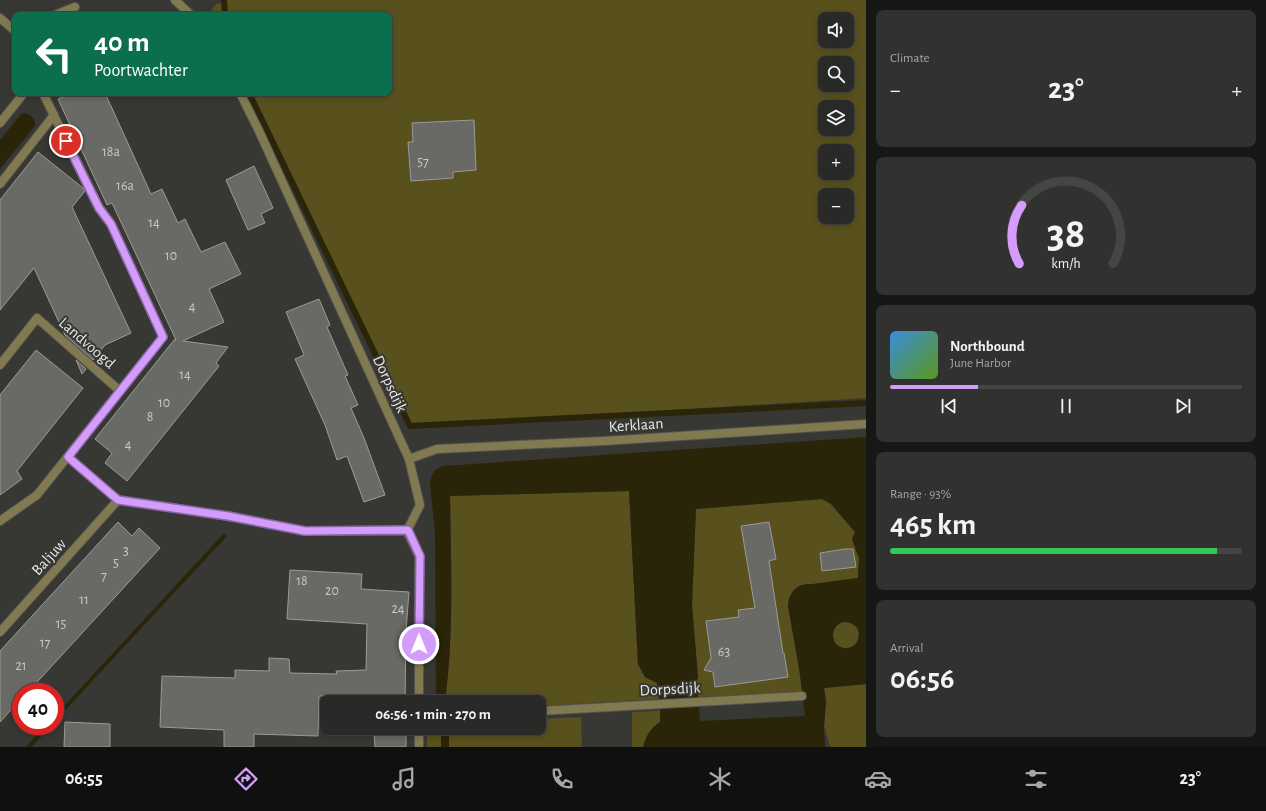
<!DOCTYPE html>
<html lang="en">
<head>
<meta charset="utf-8">
<style>
	:root { --surface:#292927; --page:#31312f; --text:#f1f3f6; --muted:#a5a6a7; --line:#454544; --accent:#d49cfb }
	body { margin:0; font-family:"Alegreya Sans",sans-serif; background:var(--page); color:var(--text); height:100vh; display:flex; flex-direction:column; font-size:15px; white-space:nowrap }
	* { box-sizing:border-box; margin:0 }
	p { font-size:13px; color:var(--muted) }
	.icon { flex:none; width:22px; height:22px; fill:none; stroke:currentColor; stroke-width:2; stroke-linecap:round; stroke-linejoin:round }
	.map { position:relative; flex:1; overflow:hidden }
	.panel { display:flex; flex-direction:column; gap:10px; padding:10px; background:#171715; width:400px }
	.panel>* { flex:none }
	.guide { position:absolute; left:12px; top:12px; width:380px; height:84px; border-radius:8px; box-shadow:0 2px 6px #0003,0 0 0 1px var(--line); background:#0b6e4f; color:#fff; overflow:hidden }
	.tools { position:absolute; left:818px; top:12px; display:grid; gap:8px }
	.tools a { display:grid; place-items:center; width:36px; height:36px; border-radius:8px; background:var(--surface); box-shadow:0 2px 6px #0003,0 0 0 1px var(--line); font-size:20px }
	.speed { position:absolute; left:12px; top:683px; display:flex; gap:8px; font-size:20px; font-weight:700; text-align:center }
	.speed>* { display:grid; place-content:center; width:52px; height:52px; border-radius:50%; background:var(--surface); box-shadow:0 2px 6px #0003,0 0 0 1px var(--line); line-height:1 }
	.speed .limit { border:6px solid #d22; background:#fff; color:#111 }
	.pin { position:absolute; display:grid; place-items:center; width:34px; height:34px; color:#fff; margin:-17px; border:2px solid #fff; border-radius:50%; box-shadow:0 1px 4px #0007 }
	.me { position:absolute; width:44px; margin:-22px; rotate:0deg; stroke-linejoin:round; filter:drop-shadow(0 0 3px #0008) }
	.turn { display:flex; align-items:center; gap:14px; height:84px; padding:0 16px; font-size:18px }
	.turn .icon { width:52px; height:52px; stroke-width:2.5 }
	.turn b { display:block; font-size:28px; line-height:34px }
	.big { font-size:30px; font-weight:600; line-height:1.1 }
	.panel .tile { flex:1; display:flex; flex-direction:column; justify-content:center; gap:6px; min-width:0; padding:0 14px; border-radius:8px; background:var(--page) }
	.panel .dial { align-items:center; gap:0 }
	.dial svg { height:104px; overflow:visible; fill:none; stroke:var(--line); stroke-width:7; stroke-linecap:round; text-anchor:middle }
	.dial text { fill:var(--text); stroke:none }
	.song { display:flex; align-items:center; gap:12px }
	.cover { width:48px; height:48px; border-radius:6px; background:linear-gradient(135deg,hsl(210 70% 55%),hsl(90 70% 35%)) }
	.played { height:4px; border-radius:2px; background:linear-gradient(90deg,var(--accent) 25%,var(--line) 25%) }
	.keys { display:flex; justify-content:space-around; direction:ltr }
	.heat { display:flex; justify-content:space-between; align-items:center; font-size:22px; direction:ltr }
	.charge { height:6px; border-radius:3px; background:linear-gradient(90deg,#34c759 93%,var(--line) 0) }
	.trip { position:absolute; left:320px; top:695px; width:226px; height:40px; border-radius:8px; background:var(--surface); box-shadow:0 2px 6px #0003,0 0 0 1px var(--line); font-weight:600; line-height:40px; text-align:center }
	.tabs { display:flex; height:64px; justify-content:space-around; align-items:center; background:#101010; color:var(--muted) }
	.tabs .icon { width:28px; height:28px }
	.tabs .selected { color:var(--accent) }
	.tabs b { font-size:18px; color:var(--text) }
	main { display:flex; flex:1; min-height:0 }
	.map>svg:first-child { display:block }
	.green { fill:#58501d; fill-rule:evenodd }
	.water { fill:#2a2508; fill-rule:evenodd }
	.lines { fill:none; stroke-linecap:round; stroke-linejoin:round }
	.stream { stroke:#2a2508; stroke-width:6 }
	.building { fill:#696965; stroke:#9b9b97 }
	.pedestrian-casing { stroke:#535350; stroke-width:10 }
	.minor-casing { stroke:#535350; stroke-width:10 }
	.tertiary-casing { stroke:#535350; stroke-width:10 }
	.pedestrian { stroke:#817a50; stroke-width:8 }
	.minor { stroke:#817a50; stroke-width:8 }
	.tertiary { stroke:#817a50; stroke-width:8 }
	.route-casing { stroke:#8a65a3; stroke-width:10 }
	.route { stroke:#d49cfb; stroke-width:7 }
	.labels { text-anchor:middle; dominant-baseline:central; stroke-width:4; stroke-linejoin:round; paint-order:stroke }
	.number-label { font-size:14px; fill:#c8c8c5 }
	.street-label { font-size:16px; fill:#e7e7e5; stroke:#373734 }
</style>
</head>
<body>
<main>
<div class="map">
<svg width="866" height="747" viewBox="0 0 866 747">
	<rect width="100%" height="100%" fill="#373734"/>
	<path class="green" d="M224,0H866V398L410,426L249,93H389V15H208L216,4L225,2ZM825,19H847V41H825ZM825,63H847V85H825ZM825,107H847V129H825ZM825,151H847V173H825ZM825,195H847V217H825Z
		M629,491L638,664L645,677L657,683L660,699L539,706V702H445C454,634 451,564 450,496Z
		M822,499L831,504L855,532L852,539L859,558L858,578L813,584H806L789,597L788,606L803,693L698,697L695,683L698,678L692,604L696,509Z
		M833 635a13 13 0 1 1 26 0a13 13 0 1 1-26 0Z
		M866,684V747H830L824,726L826,701L824,688Z
		M660,709V722C650,729 647,734 643,747H632V712L658,711Z
		M581,717L582,747H449V736H441V747H427V733L429,728H539V719Z"/>
	<path class="water" d="M22,113C29,112 37,119 35,126L0,169V140Z
		M866,437V684L824,688L826,701L824,726L825,747H643C647,734 650,729 660,722V709L657,683L645,677L638,664L629,491L450,496C451,565 454,634 445,702H438L436,699L435,533L430,484C431,474 434,469 443,466ZM822,499L831,504L855,532L852,539L859,558L858,578L813,584C797,583 790,590 788,606L799,667L805,716L700,721L698,697L695,683L698,678L692,604L696,509ZM842,622C849,622 854,623 858,629C864,653 832,654 833,635C833,628 837,625 842,622Z
		M224,533L227,536L55,721V716Z
		M45,726H51L31,747H26Z
		M442,732L446,733L449,736V747H441V736Z"/>
	<g class="lines">
		<path class="stream" d="M224,0L225,15
			M249,93L410,426L866,403"/>
	</g>
	<path class="building" d="M72,93H105L151,194L162,189L178,223L185,219L201,252L225,242L241,274L209,289L224,322L183,341L228,347L216,363L219,366L127,481L105,463L112,453L95,439L174,340H176L112,203L107,205L58,99Z
		M474,120L476,170L453,172V178L411,181L408,142H413L412,123Z
		M38,152L83,188L85,191L72,207L131,333L105,345L93,360L65,335L34,268L0,310V200Z
		M254,166L273,208L261,214L265,223L248,230L226,180Z
		M319,299L330,325L327,327L348,375L345,376L358,405L351,408L364,438L385,495L364,502L347,456L337,460L325,425L295,359L304,355L286,312Z
		M36,350L83,388L17,471L22,479L0,495V395Z
		M76,360L86,369L82,374Z
		M118,522L132,536L139,528L160,548L28,692H21V699L0,722V651Z
		M769,522L776,559L769,561L783,653H784L788,677L715,687L713,672L704,670L711,658L706,621L739,617L738,610L755,608L741,526Z
		M845,549H853L856,567L822,571L820,553Z
		M290,570L362,574L361,589L409,592L406,631L405,702H355V697L319,696L318,736L254,734V747H224V730L160,727L162,676L235,678V670L269,671V658L289,659L290,673L337,674L336,671L366,670L367,624L287,619Z
		M65,722L110,724V747H64Z
		M368,728H406V747H375L374,732L368,731Z"/>
	<g class="lines">
		<defs>
			<path id="pedestrian" d="M0,184L54,115"/>
			<path id="minor" d="M55,15L75,7
				M0,18L15,31
				M43,93L99,208L111,224L163,337L120,391
				M0,123L24,93
				M0,365L37,318L120,391L37,495L0,521
				M68,457L118,500L227,516L305,531H407
				M409,459L437,449L604,441L866,424
				M0,632L118,500
				M539,711L802,696"/>
			<path id="tertiary" d="M175,0L191,15
				M240,93L259,131L409,459L420,505L407,531L419,556V702
				M419,728V747"/>
		</defs>
		<use href="#pedestrian" class="pedestrian-casing"/>
		<use href="#minor" class="minor-casing"/>
		<use href="#tertiary" class="tertiary-casing"/>
		<use href="#pedestrian" class="pedestrian"/>
		<use href="#minor" class="minor"/>
		<use href="#tertiary" class="tertiary"/>
	</g>
	<g class="lines">
		<defs>
			<path id="route" d="M66,141L99,208L111,224L163,337L68,457L118,500L228,516L305,531L408,530L420,556L419,644"/>
		</defs>
		<use href="#route" class="route-casing"/>
		<use href="#route" class="route"/>
	</g>
	<g class="labels">
		<g class="number-label">
			<text x="111" y="152">18a</text>
			<text x="423" y="162">57</text>
			<text x="125" y="186">16a</text>
			<text x="154" y="223">14</text>
			<text x="171" y="256">10</text>
			<text x="192" y="307">4</text>
			<text x="185" y="375">14</text>
			<text x="164" y="403">10</text>
			<text x="150" y="417">8</text>
			<text x="128" y="445">4</text>
			<text x="126" y="551">3</text>
			<text x="116" y="563">5</text>
			<text x="104" y="576">7</text>
			<text x="302" y="581">18</text>
			<text x="332" y="591">20</text>
			<text x="84" y="600">11</text>
			<text x="398" y="609">24</text>
			<text x="61" y="624">15</text>
			<text x="45" y="643">17</text>
			<text x="724" y="652">63</text>
			<text x="21" y="666">21</text>
		</g>
		<g class="street-label">
			<text transform="translate(87 343) rotate(41)">Landvoogd</text>
			<text transform="translate(390 384) rotate(65)">Dorpsdijk</text>
			<text transform="translate(636 425) rotate(-4)">Kerklaan</text>
			<text transform="translate(49 557) rotate(-48)">Baljuw</text>
			<text transform="translate(670 689) rotate(-3)">Dorpsdijk</text>
		</g>
	</g>
</svg>
<div class="tools">
<a><svg class="icon" aria-label="sound" viewBox="0 0 24 24"><path d="M4 9h4l5-4v14l-5-4H4zM17 9q2 3 0 6"/></svg></a>
<a><svg class="icon" aria-label="search" viewBox="0 0 24 24"><circle cx="10" cy="10" r="6"/><path d="M15 15l6 6"/></svg></a>
<a><svg class="icon" aria-label="layers" viewBox="0 0 24 24"><path d="M12 4l9 5-9 5-9-5zM3 14l9 5 9-5"/></svg></a>
<a>+</a>
<a>−</a>
</div>
<div class="speed"><div class="limit">40</div></div>
<div class="pin" style="left:66px;top:141px;background:#d93025"><svg class="icon" aria-label="arrive" viewBox="0 0 24 24"><path d="M6 21V4h12l-3 4 3 4H6"/></svg></div>
<svg class="me" style="left:419px;top:644px" viewBox="-20 -20 40 40"><circle r="17" fill="#d49cfb" stroke="#fff" stroke-width="3"/><path d="M0-11L8 9 0 5-8 9z" fill="#fff"/></svg>
<div class="trip">06:56 · 1 min · 270 m</div>
<div class="guide">
<div class="turn"><svg class="icon" aria-label="left" viewBox="0 0 24 24"><path d="M17 20v-9H6M10 6l-5 5 5 5"/></svg><div><b>40 m</b>Poortwachter</div></div>
</div>
</div>
<section class="panel">
<div class="tile"><p>Climate</p>
<div class="heat"><a>−</a><b class="big">23°</b><a>+</a></div>
</div>
<div class="tile dial"><svg viewBox="0 0 100 80">
<path d="M14 69A42 42 0 1 1 86 69"/>
<path d="M14 69A42 42 0 0 1 16 24" stroke="#d49cfb"/>
<text x="50" y="56" font-size="32" font-weight="700">38</text>
<text x="50" y="72" font-size="11">km/h</text>
</svg></div>
<div class="tile">
<div class="song"><i class="cover"></i><div><b>Northbound</b><p>June Harbor</p></div></div>
<div class="played"></div>
<div class="keys"><svg class="icon" aria-label="previous" viewBox="0 0 24 24"><path d="M18 5L8 12l10 7zM5 5v14"/></svg><svg class="icon" aria-label="pause" viewBox="0 0 24 24"><path d="M8 5v14M16 5v14"/></svg><svg class="icon" aria-label="next" viewBox="0 0 24 24"><path d="M6 5l10 7-10 7zM19 5v14"/></svg></div>
</div>
<div class="tile"><p>Range · 93%</p><b class="big">465 km</b><div class="charge"></div></div>
<div class="tile"><p>Arrival</p><b class="big">06:56</b></div>
</section>
</main>
<nav class="tabs">
<b>06:55</b>
<svg class="icon selected" aria-label="directions" viewBox="0 0 24 24"><path d="M12 3l9 9-9 9-9-9zM9 14v-3h6M13 9l2 2-2 2"/></svg>
<svg class="icon" aria-label="music" viewBox="0 0 24 24"><path d="M9 18V5l10-2v13"/><circle cx="6" cy="18" r="3"/><circle cx="16" cy="16" r="3"/></svg>
<svg class="icon" aria-label="phone" viewBox="0 0 24 24"><path d="M5 4h4l2 5-3 2q2 4 5 5l2-3 5 2v4C11 20 4 13 5 4z"/></svg>
<svg class="icon" aria-label="climate" viewBox="0 0 24 24"><path d="M12 3v18M4 7l16 10M4 17L20 7"/></svg>
<svg class="icon" aria-label="car" viewBox="0 0 24 24"><path d="M5 17H2v-5l4-1 3-4h7l3 4 3 1v5h-3M9 17h6M6 11h13"/><circle cx="7" cy="17" r="2"/><circle cx="17" cy="17" r="2"/></svg>
<svg class="icon" aria-label="filters" viewBox="0 0 24 24"><path d="M4 7h16M4 17h16"/><circle cx="9" cy="7" r="2"/><circle cx="15" cy="17" r="2"/></svg>
<b>23°</b>
</nav>
</body>
</html>
